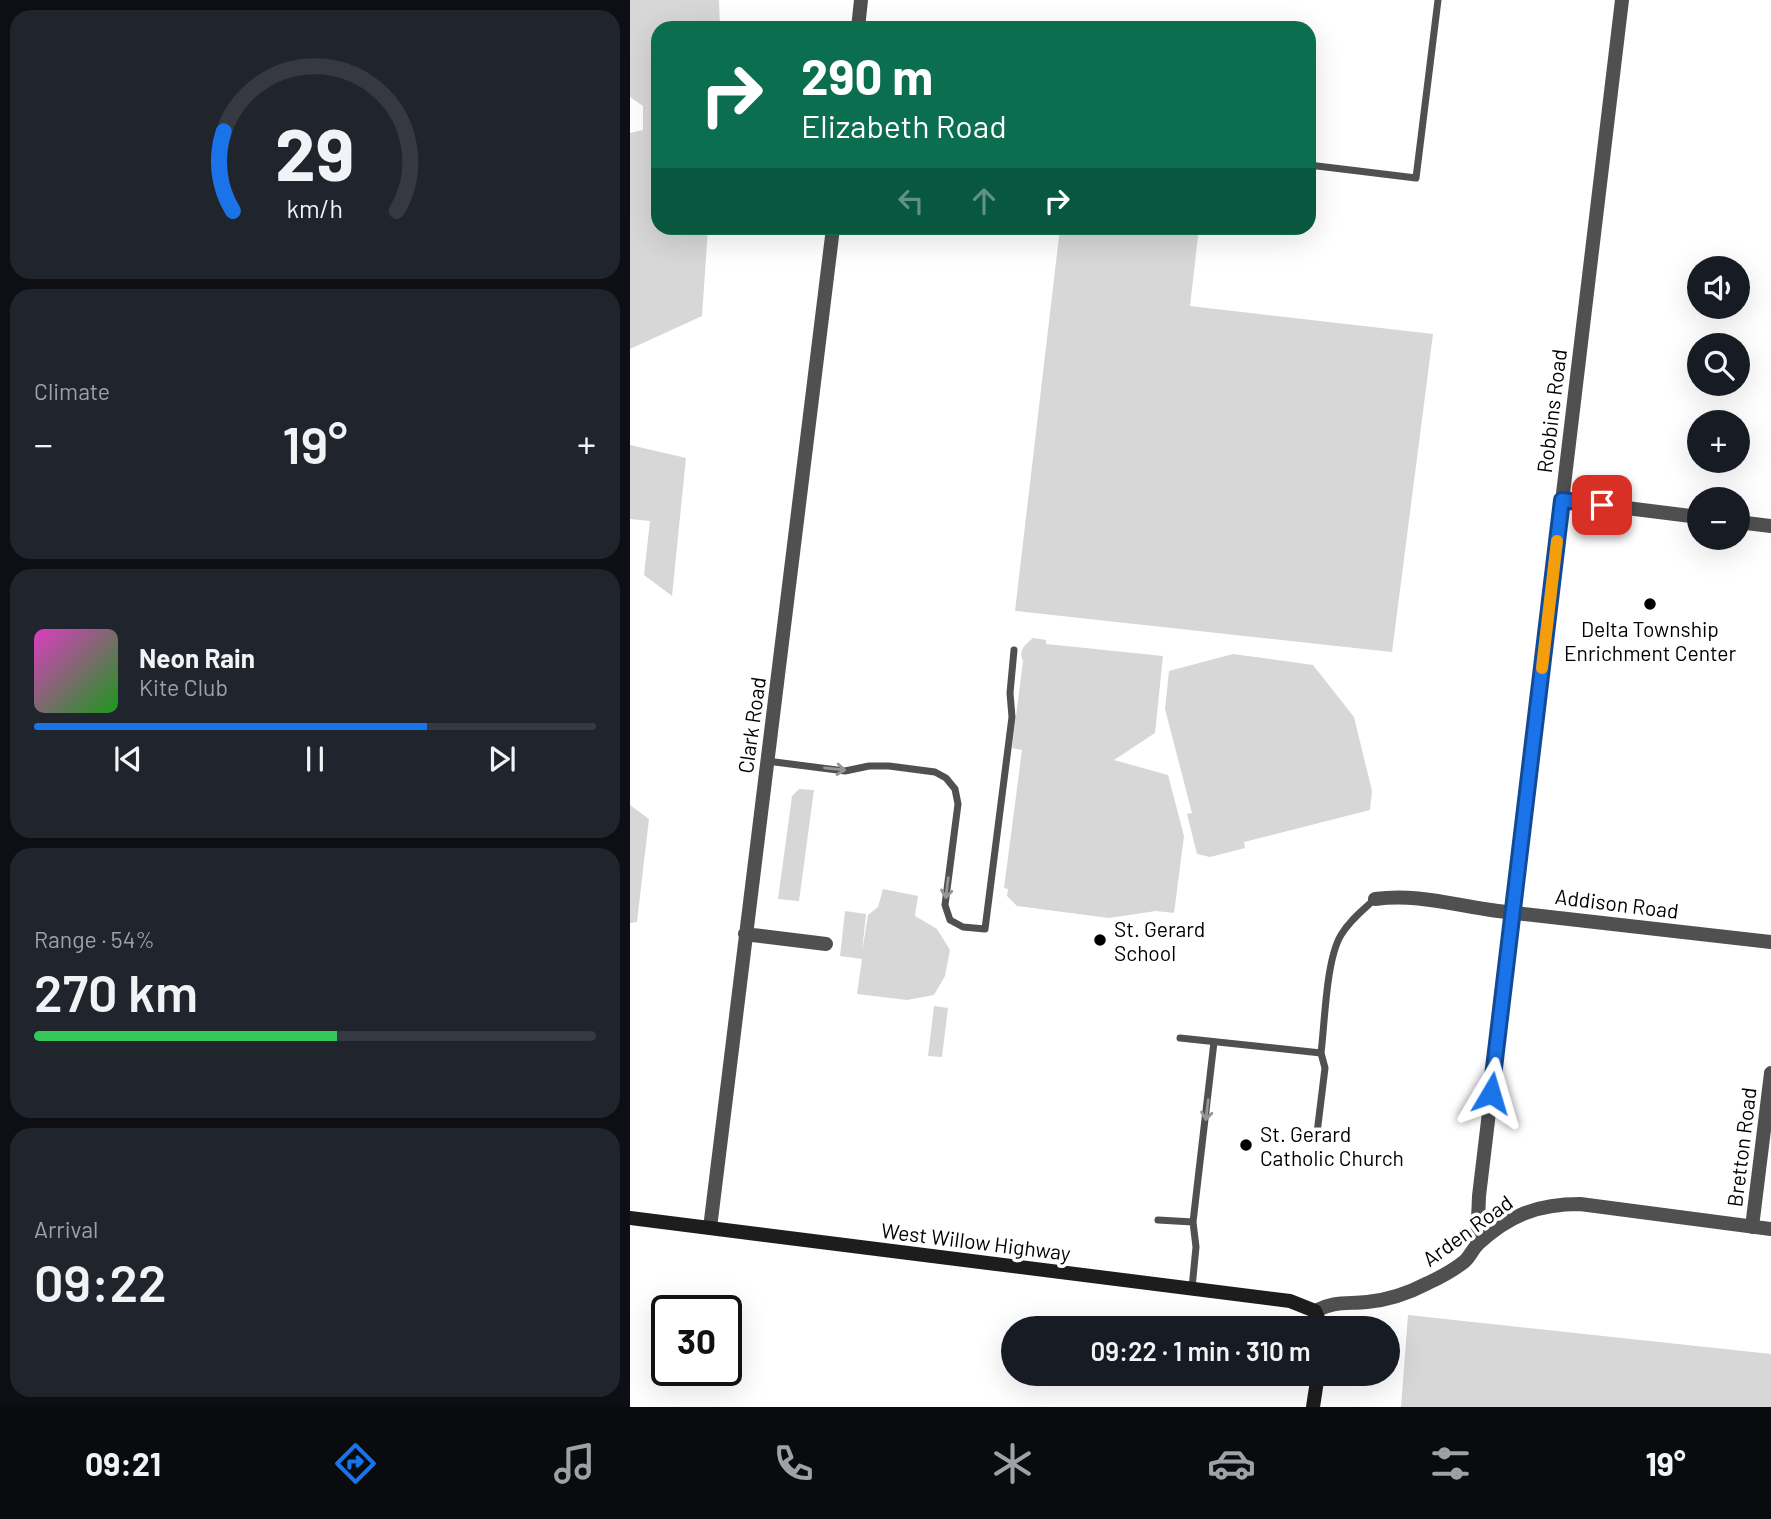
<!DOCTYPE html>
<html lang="en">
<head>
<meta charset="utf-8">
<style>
	:root { --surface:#171b24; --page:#20242c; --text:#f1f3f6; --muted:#9ea1a6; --line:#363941; --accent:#1a73e8 }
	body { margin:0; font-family:Barlow,sans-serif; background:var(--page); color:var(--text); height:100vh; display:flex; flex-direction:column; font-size:26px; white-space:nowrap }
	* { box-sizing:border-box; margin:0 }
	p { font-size:23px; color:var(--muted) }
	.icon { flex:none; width:38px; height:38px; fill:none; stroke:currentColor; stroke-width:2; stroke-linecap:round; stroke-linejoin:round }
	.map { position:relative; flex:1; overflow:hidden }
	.side { display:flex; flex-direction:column; gap:10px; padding:10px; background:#0d0f14; width:630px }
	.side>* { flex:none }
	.hud { position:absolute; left:21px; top:21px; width:665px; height:214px; border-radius:21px; box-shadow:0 7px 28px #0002; background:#0b6e4f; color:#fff; overflow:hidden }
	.controls { position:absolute; left:1057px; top:256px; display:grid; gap:14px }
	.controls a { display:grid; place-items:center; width:63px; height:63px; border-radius:50%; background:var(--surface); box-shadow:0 7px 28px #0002; font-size:35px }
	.speed { position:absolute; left:21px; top:1295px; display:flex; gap:14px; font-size:35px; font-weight:700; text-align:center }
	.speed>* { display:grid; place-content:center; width:91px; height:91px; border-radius:50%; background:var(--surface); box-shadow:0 7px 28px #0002; line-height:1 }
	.speed .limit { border:4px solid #111; border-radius:10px; background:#fff; color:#111 }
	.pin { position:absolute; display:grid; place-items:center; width:60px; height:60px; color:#fff; margin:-30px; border-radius:14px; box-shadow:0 4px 10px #0006 }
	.me { position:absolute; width:77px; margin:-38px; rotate:7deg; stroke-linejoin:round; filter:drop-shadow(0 0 5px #0008) }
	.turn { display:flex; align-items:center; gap:24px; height:147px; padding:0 35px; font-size:32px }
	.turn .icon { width:91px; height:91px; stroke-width:2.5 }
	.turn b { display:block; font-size:49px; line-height:60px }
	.lanes { display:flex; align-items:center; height:66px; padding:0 35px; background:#0003; justify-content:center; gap:35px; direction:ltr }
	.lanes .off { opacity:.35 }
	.big { font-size:52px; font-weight:600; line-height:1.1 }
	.side .card { flex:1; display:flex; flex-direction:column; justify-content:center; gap:10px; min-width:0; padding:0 24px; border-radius:21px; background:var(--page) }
	.side .dial { align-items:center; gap:0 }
	.dial svg { height:182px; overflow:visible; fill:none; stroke:var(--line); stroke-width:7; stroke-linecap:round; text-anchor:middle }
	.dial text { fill:var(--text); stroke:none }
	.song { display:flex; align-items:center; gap:21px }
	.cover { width:84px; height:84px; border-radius:10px; background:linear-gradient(135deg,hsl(310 70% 55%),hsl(120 70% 35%)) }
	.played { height:7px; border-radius:4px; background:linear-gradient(90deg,var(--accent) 70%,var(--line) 70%) }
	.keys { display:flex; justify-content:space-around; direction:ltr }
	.heat { display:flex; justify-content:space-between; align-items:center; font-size:38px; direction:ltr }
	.charge { height:10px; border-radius:5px; background:linear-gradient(90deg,#34c759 54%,var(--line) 0) }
	.trip { position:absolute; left:371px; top:1316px; width:399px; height:70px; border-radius:35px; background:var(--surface); box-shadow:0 7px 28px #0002; font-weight:600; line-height:70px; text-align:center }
	.tabs { display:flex; height:112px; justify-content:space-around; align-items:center; background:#090b0e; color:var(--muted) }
	.tabs .icon { width:49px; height:49px }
	.tabs .on { color:var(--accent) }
	.tabs b { font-size:32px; color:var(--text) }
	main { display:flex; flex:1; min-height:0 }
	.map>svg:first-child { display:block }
	.green { fill:#d7d7d7 }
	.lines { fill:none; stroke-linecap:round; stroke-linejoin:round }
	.lane { stroke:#505050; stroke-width:7 }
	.street { stroke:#505050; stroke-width:14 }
	.secondary { stroke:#1d1d1d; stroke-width:14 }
	.oneway { stroke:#969696 }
	.route-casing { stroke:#114b97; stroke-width:18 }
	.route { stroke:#1a73e8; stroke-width:12 }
	.slow { stroke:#f59e0b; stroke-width:12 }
	.poi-dot { fill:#000; stroke:#fff; stroke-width:2.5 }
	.labels { text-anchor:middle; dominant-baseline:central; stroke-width:7; stroke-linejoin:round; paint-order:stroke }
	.street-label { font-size:21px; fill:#000; stroke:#fff }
	.poi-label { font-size:21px; fill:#000; stroke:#fff; text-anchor:start }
</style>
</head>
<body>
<main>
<section class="side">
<div class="card dial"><svg viewBox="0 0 100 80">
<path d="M14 69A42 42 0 1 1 86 69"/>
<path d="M14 69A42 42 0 0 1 10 34" stroke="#1a73e8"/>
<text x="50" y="56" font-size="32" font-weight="700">29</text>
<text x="50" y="72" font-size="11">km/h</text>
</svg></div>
<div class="card"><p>Climate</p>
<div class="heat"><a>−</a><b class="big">19°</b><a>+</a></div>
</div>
<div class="card">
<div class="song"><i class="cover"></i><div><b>Neon Rain</b><p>Kite Club</p></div></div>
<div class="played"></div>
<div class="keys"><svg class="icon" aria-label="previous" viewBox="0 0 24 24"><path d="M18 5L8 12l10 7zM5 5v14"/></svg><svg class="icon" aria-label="pause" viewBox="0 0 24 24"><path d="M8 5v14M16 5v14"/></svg><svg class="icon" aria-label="next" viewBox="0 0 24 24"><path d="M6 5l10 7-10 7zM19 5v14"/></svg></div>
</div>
<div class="card"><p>Range · 54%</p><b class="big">270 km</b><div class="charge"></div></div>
<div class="card"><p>Arrival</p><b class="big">09:22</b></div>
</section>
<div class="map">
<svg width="1141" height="1407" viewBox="0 0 1141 1407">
	<rect width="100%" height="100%" fill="#fff"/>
	<path class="green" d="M0,0H89L90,28H28V228H78L72,316L0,349V133L13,130V106L0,97Z
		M430,228H569L560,306L803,334L762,652L385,611Z
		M0,445L56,458L42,596L14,575L20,521L0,519Z
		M403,638L416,640V644L533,656L525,733L484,760L538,775L554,836L544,913L526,911L479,918L387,906L377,896L378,889L374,888L392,750L382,748L393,661C388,650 395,645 403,638Z
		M603,654L683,665L724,717L742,791L740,810L614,842L615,848L580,857L567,854L557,814L562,813L535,709L539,671Z
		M169,789L184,790L169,901L148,899L162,796Z
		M0,805L19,819L7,922L0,923Z
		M253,889L288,896L285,916L307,929L320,950L315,976L304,995L277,1000L227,994L232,959L210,956L215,911L236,914L232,952L238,915L248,907Z
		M304,1006L318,1008L312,1057L298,1056Z
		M778,1315L1141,1354V1407H771Z"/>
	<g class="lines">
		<path class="lane" d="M679,165L786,178L808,0
			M137,761L215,771L239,766H259L305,772L316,778L325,789L328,804L315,905L320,920L333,927L355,929L382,717L380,693L384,650
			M550,1038L691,1053C695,1021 696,960 711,935C720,920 733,910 745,899
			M687,1133L695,1068L691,1053
			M528,1220L563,1222
			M562,1288L566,1247L563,1222L584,1042"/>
		<path class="street" d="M228,28L231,0
			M932,500L1069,517
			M1108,522L1141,526
			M745,899C788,893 826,906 868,911C959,922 1050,932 1141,942
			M115,934L196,944
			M1122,1227L1141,1073
			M80,1228L203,228
			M847,1245L849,1196L992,0
			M685,1311C704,1301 716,1304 737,1302C758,1300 779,1293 798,1283C811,1277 824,1270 835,1261C840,1256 843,1249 848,1244C879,1215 908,1204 950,1204L1141,1229"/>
		<path class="secondary" d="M0,1218L660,1301L685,1311L692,1328
			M683,1407L688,1374"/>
	</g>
	<defs><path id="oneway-shaft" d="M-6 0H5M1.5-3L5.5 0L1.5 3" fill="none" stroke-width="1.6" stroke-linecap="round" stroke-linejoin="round" transform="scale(1.75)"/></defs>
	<g class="oneway">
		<use href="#oneway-shaft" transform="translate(205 769) rotate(6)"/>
		<use href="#oneway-shaft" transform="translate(317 888) rotate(97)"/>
		<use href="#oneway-shaft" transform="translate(577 1110) rotate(97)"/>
	</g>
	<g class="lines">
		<defs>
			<path id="route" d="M861,1093L932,500L972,505"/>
		</defs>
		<use href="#route" class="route-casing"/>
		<use href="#route" class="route"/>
		<path class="slow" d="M912,668L927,541"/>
	</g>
	<g class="poi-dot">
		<circle cx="1020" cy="604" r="7"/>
		<circle cx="470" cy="940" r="7"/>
		<circle cx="616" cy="1145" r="7"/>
	</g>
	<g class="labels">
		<g class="street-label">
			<text transform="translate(921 411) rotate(-83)">Robbins Road</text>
			<text transform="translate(121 725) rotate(-82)">Clark Road</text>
			<text transform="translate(987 903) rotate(7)">Addison Road</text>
			<text transform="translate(1111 1147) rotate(-83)">Bretton Road</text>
			<text transform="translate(837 1230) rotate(-36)">Arden Road</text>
			<text transform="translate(346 1241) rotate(7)">West Willow Highway</text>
		</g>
		<g class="poi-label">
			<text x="1020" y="628" text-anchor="middle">Delta Township<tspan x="1020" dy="24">Enrichment Center</tspan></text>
			<text x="484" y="928">St. Gerard<tspan x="484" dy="24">School</tspan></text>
			<text x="630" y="1133">St. Gerard<tspan x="630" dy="24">Catholic Church</tspan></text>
		</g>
	</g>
</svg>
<div class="controls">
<a><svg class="icon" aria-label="sound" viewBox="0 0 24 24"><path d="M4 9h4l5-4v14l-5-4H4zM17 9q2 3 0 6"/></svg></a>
<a><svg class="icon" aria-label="search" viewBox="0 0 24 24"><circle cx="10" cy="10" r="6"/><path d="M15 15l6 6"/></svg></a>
<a>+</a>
<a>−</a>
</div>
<div class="speed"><div class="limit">30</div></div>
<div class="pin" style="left:972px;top:505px;background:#d93025"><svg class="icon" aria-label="arrive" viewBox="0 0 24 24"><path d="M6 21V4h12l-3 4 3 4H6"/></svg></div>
<svg class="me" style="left:861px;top:1093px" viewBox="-20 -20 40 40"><path d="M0-17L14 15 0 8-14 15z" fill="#1a73e8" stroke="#fff" stroke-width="4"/></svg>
<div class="trip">09:22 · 1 min · 310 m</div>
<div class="hud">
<div class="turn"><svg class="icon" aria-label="right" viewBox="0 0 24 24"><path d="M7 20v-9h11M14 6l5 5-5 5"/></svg><div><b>290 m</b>Elizabeth Road</div></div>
<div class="lanes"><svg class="icon off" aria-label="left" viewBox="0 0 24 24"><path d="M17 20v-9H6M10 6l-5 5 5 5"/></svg><svg class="icon off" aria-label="ahead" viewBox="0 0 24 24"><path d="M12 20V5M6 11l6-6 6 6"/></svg><svg class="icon" aria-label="right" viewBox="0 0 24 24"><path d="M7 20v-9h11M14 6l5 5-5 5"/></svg></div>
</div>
</div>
</main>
<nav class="tabs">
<b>09:21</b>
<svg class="icon on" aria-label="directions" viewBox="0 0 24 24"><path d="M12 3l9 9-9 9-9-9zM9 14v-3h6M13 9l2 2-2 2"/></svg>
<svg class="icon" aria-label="music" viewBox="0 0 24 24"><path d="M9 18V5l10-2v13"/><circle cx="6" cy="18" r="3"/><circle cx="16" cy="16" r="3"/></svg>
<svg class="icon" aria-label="phone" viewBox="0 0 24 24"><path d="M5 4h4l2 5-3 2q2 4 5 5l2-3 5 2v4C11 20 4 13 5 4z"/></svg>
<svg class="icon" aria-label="climate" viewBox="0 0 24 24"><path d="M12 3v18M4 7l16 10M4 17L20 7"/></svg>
<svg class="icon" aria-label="car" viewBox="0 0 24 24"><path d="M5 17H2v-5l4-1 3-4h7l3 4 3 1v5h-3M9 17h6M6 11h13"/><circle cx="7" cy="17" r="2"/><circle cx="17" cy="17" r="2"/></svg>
<svg class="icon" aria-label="filters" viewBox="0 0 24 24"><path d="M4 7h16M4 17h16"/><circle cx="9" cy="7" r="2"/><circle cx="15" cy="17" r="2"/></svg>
<b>19°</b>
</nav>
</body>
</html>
